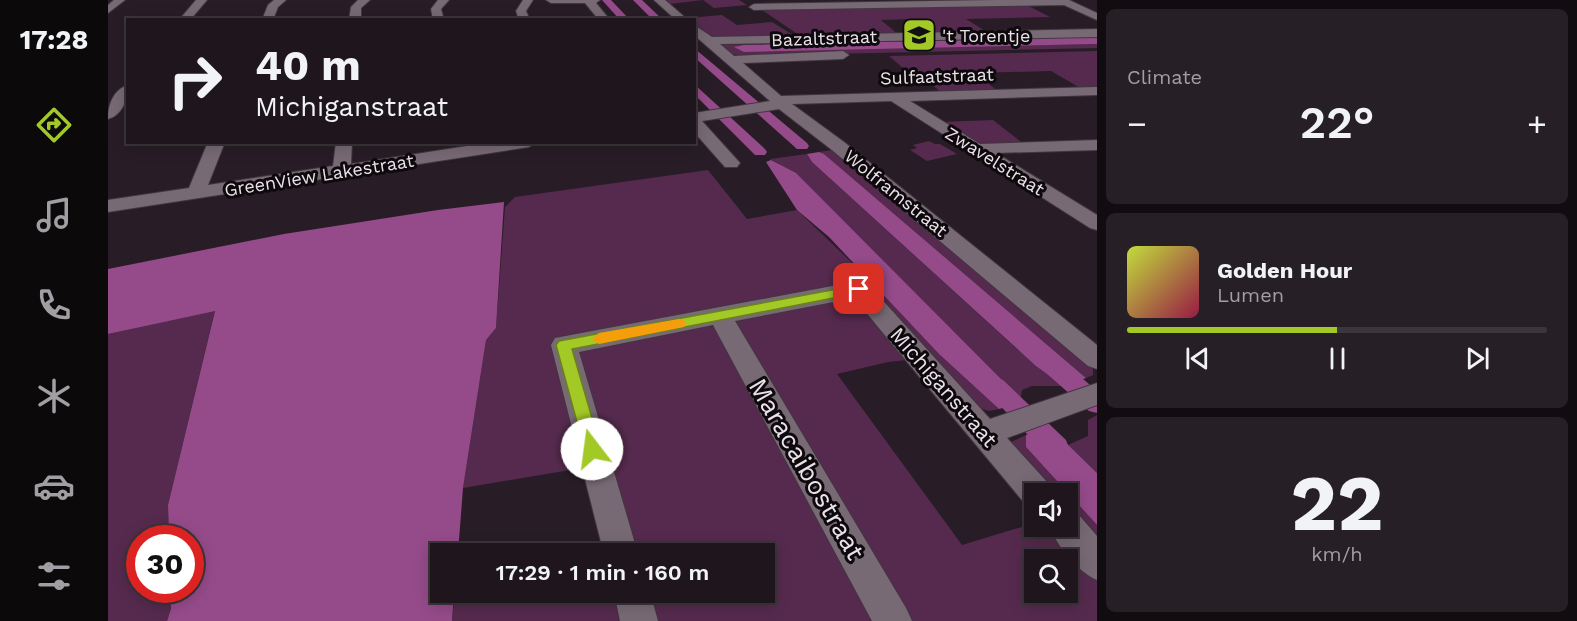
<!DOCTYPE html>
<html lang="en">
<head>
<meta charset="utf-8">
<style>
	:root { --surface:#1e161c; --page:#261f25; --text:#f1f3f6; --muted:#a19fa3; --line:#3c353b; --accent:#a3c927 }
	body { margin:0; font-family:"Work Sans",sans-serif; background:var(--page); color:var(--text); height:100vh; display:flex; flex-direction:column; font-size:22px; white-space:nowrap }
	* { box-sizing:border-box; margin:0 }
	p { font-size:20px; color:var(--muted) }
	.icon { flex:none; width:33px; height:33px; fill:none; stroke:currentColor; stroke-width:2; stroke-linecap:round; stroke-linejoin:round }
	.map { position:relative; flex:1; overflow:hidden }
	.sheet { display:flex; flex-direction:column; gap:9px; padding:9px; background:#100c0f; width:480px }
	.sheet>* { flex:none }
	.hud { position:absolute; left:18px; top:18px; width:570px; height:126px; border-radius:0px; box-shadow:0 3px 15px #0003,0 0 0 2px var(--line); background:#1e161c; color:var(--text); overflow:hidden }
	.fabs { position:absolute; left:916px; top:483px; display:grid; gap:12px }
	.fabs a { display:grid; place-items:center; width:54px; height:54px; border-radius:0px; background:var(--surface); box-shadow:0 3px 15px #0003,0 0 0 2px var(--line); font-size:30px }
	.speed { position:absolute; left:18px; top:525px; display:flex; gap:12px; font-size:30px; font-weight:700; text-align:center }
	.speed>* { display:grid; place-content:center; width:78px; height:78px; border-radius:50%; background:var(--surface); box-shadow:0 3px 15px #0003,0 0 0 2px var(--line); line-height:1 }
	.speed .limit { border:9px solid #d22; background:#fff; color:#111 }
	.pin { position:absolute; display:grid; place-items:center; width:51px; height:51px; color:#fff; margin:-26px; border-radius:12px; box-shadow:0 3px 9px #0006 }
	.me { position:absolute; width:66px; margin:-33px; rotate:345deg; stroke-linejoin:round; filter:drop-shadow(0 0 4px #0008) }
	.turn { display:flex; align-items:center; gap:21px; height:126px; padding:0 30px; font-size:27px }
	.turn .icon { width:78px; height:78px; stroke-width:2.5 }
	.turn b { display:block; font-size:42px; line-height:51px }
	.big { font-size:45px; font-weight:600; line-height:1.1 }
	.sheet .tile { flex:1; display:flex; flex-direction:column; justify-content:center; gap:9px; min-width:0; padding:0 21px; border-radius:9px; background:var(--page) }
	.sheet .dial { align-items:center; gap:0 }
	.dial b { font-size:78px; line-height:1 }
	.song { display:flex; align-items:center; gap:18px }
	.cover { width:72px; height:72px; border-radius:9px; background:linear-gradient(135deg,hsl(70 70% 55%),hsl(340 70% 35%)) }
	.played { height:6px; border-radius:3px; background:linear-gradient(90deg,var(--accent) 50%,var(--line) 50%) }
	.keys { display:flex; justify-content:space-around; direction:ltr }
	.heat { display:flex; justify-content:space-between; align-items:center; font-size:33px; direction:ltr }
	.trip { position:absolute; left:322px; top:543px; width:345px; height:60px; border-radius:0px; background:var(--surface); box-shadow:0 3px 15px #0003,0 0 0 2px var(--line); font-weight:600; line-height:60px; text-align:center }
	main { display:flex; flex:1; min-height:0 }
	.tab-bar { display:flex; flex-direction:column; width:108px; justify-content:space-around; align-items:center; background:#0c090b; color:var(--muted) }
	.tab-bar .icon { width:42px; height:42px }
	.tab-bar .active { color:var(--accent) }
	.tab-bar b { font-size:27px; color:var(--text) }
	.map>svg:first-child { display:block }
	.green { fill:#552a4e; fill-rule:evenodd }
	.water { fill:#954b8a }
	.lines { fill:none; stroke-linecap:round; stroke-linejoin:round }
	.canal { fill:#954b8a; fill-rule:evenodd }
	.minor-casing { stroke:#41373f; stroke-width:2 }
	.minor { fill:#786a75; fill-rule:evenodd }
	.route { fill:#a3c927; stroke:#6a8319; stroke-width:1.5 }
	.slow { fill:#f59e0b }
	.labels { text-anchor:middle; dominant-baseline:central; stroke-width:6; stroke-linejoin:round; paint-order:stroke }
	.far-poi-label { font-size:18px; fill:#eae2e8; stroke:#0e090d; text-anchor:start }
	.far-street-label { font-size:18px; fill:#eae2e8; stroke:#0e090d }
	.street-label { font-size:21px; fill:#eae2e8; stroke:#0e090d }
	.near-street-label { font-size:26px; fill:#eae2e8; stroke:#0e090d }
</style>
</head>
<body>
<main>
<nav class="tab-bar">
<b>17:28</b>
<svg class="icon active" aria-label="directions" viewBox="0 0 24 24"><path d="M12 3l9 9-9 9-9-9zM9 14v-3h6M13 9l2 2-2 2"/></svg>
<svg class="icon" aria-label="music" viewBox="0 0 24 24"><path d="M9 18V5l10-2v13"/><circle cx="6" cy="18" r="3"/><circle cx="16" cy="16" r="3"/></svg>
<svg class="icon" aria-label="phone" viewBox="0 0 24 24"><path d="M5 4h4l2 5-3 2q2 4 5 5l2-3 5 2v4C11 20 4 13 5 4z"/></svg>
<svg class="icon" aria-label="climate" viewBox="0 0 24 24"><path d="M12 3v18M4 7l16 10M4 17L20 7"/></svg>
<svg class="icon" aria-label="car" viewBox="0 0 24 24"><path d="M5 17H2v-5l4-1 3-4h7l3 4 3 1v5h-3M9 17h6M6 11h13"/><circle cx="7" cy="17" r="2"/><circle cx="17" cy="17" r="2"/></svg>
<svg class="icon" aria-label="filters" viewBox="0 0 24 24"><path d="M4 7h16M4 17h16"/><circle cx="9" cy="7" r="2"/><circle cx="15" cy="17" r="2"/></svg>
</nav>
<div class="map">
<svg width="989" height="621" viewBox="0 0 989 621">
	<rect width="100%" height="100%" fill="#281d26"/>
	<path class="green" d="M557,0H631L639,5L606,8L595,0L561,4Z
		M915,3L942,17L858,19L882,34L824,35L803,19L773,20L792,36L694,37L654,10Z
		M614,15L629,25L664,22L685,35L603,38L587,24L586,20L579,18Z
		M989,34V37L629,45L759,48L989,44V48L636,56L624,54L613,45Z
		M989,51V89H974L943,71L867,73L891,92L834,93L811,74H802L781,56Z
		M885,120L917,145L874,146L831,122Z
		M821,141L827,144H832L849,154L819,161L802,150L809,148L805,145Z
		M724,150L730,152L985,366V375L978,378L716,154L711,152Z
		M699,154L704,162L908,348L956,386H924L914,390L912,403L902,388L688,174L662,159Z
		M600,170L639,219L689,210L763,281L831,354L891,409L881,411L868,407L753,283L446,341L474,468L355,488L378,340L388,328L397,207L407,197Z
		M737,298L749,301L799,360L780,362L729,374L854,545L927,523V526L945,527L989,577V621H799L626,323L630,320ZM927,560H960V592H927Z
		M107,310L60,505L61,538H32V590H62L63,609L59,621H0V334Z
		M597,326L606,327L612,333L773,621H544L536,593L657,592V554L524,553L470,354L479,349Z
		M989,415V473L960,445L980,436V420Z
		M918,435V447L989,525V548L960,515V494L941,493L904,450L903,442Z
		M382,592L511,593L518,621H344L346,601Z"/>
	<path class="water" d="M989,37V44L636,52L626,47L636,45Z
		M711,152L716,154L978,378L956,386L928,366L704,162L699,154Z
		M663,160L688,173L902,388L912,403L891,409L831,354L721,237L689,210L658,162Z
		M396,202L388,328L378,340L355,488L350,553L333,554V592L346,593L344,621H59L63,609L62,590H82V538H61L60,505L107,311L0,334V269L176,234L330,210Z
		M938,429L950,435L989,473V525L918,447V435Z"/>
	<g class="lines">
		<path class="canal" d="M494,0H503L522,20H512Z
			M525,0H534L555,20H545Z
			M586,48L699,143L701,146L699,149H689L586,57Z
			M586,84L657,149L659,152L657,155H647L586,94Z
			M945,358L953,360L989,391V413L981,411L937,372L934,366L937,360Z
			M887,377L895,380L958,440L961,448L958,456L949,459L940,456L879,392L876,386L879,380Z"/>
		<defs>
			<path id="minor" d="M6,0H17L0,13V5Z
				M88,0H99L82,20H71Z
				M166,0H178L170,7L165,20H154L160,5Z
				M250,0H262L253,8V20H241L243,7Z
				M330,0H341L333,9L336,20H325L323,9Z
				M415,0H425L418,11L422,20H411L408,11Z
				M438,0H492L488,3L502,20H491L477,3H443Z
				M546,0H557L580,20H568Z
				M886,0H961L989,13V20L956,5L646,10L641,7L646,4Z
				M586,25L604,37L989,29V37L612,44L626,56L735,51L741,55L735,59L635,63L673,96L989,87V95L802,101L872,144L989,140V150L888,153L989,215V230L982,228L783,101L684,104L736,142L989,345V369L980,366L724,150L671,109L594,121L632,163L629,167H617L586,132V113L662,101L586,35Z
				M20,85C20,98 15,115 0,119C0,105 5,90 20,85Z
				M100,142H117L100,185L225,166L228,142H244L243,164L385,142H429L421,147L0,212V200L81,188Z
				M751,281L759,283L882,419L989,383V405L899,438L940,483L945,494H927V508L918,505L746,298L627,321L798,608L804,621H764L605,325L471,352L530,554H496L443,345L447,338Z
				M960,510L970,514L989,536V580C969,571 950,547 941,526H960Z
				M506,592H542L550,621H512Z"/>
		</defs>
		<use href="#minor" class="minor-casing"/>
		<use href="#minor" class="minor"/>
	</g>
	<path class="route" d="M751,285L757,289L756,292L464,349L493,449L490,455L484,457L478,455L448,345L451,341Z"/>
	<path class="slow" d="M571,319L576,320L578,324L576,327L491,344L484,339L491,333Z"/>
	<defs>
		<symbol id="school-square" viewBox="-11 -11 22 22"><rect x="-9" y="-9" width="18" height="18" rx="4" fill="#a3c927" stroke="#0e090d"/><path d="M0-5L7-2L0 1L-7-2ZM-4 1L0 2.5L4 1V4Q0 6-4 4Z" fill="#111"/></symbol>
	</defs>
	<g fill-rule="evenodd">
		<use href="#school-square" x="792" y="16" width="38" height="38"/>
	</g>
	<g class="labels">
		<g class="far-poi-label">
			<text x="834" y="35">'t Torentje</text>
		</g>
		<g class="far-street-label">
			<text transform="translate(716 38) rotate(-2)">Bazaltstraat</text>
			<text transform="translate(829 76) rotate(-2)">Sulfaatstraat</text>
			<text transform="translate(887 161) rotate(32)">Zwavelstraat</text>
			<text transform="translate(211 175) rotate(-9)">GreenView Lakestraat</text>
			<text transform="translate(788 193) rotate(39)">Wolframstraat</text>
		</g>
		<g class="street-label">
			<text transform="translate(836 387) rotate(49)">Michiganstraat</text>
		</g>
		<g class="near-street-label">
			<text transform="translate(699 469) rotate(60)">Maracaibostraat</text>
		</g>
	</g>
</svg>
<div class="fabs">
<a><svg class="icon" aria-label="sound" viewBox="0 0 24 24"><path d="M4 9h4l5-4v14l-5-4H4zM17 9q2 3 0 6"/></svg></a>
<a><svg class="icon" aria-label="search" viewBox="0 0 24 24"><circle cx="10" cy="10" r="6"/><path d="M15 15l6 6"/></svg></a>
</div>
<div class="speed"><div class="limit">30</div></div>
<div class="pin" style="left:751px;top:289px;background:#d93025"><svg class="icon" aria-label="arrive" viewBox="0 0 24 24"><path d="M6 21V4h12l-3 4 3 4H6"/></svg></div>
<svg class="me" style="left:484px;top:449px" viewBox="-20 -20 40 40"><circle r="19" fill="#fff"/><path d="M0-13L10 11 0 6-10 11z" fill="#a3c927"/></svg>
<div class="trip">17:29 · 1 min · 160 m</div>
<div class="hud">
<div class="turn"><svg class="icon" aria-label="right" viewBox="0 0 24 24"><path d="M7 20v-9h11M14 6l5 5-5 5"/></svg><div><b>40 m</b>Michiganstraat</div></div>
</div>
</div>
<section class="sheet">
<div class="tile"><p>Climate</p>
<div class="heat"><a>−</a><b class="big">22°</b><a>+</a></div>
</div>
<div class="tile">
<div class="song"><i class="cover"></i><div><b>Golden Hour</b><p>Lumen</p></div></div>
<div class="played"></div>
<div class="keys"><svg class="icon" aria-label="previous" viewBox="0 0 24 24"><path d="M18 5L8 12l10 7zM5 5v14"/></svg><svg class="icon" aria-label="pause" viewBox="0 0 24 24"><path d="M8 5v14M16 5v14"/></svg><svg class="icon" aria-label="next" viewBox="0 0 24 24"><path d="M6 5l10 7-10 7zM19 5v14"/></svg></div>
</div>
<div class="tile dial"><b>22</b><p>km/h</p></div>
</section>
</main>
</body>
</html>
